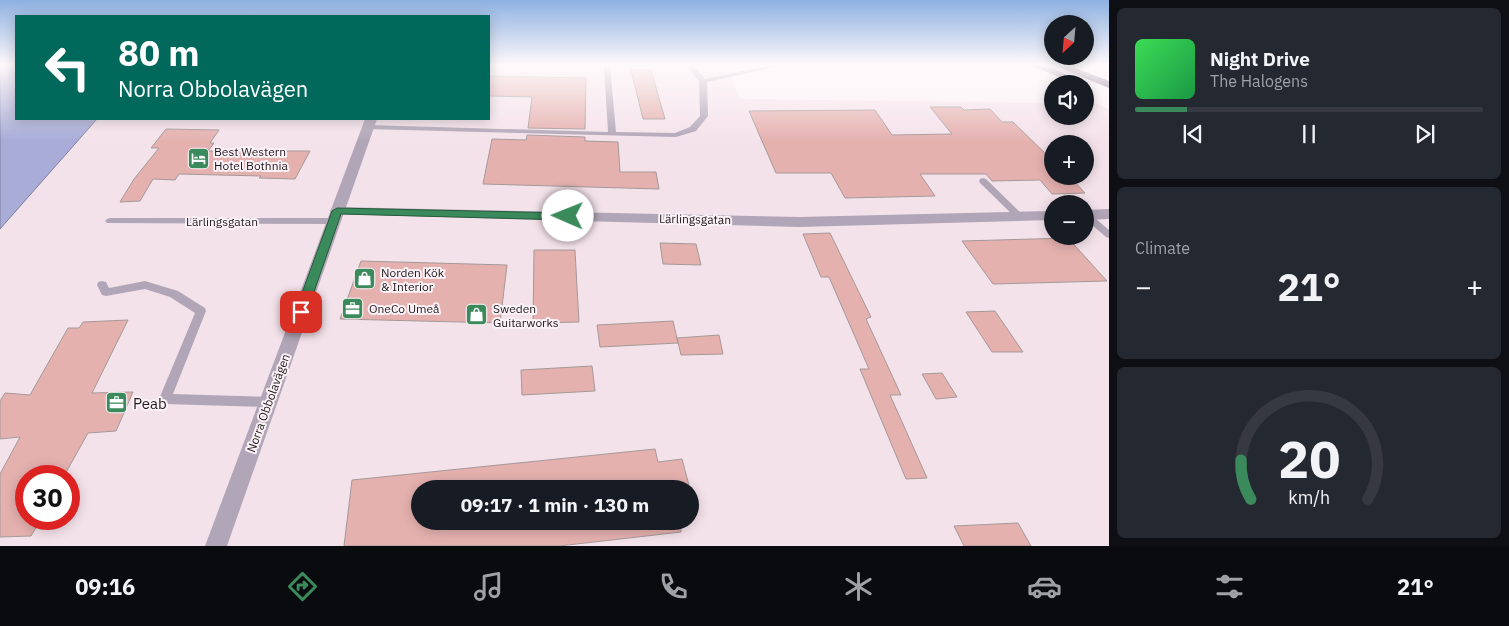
<!DOCTYPE html>
<html lang="en">
<head>
<meta charset="utf-8">
<style>
	:root { --surface:#171b24; --page:#242831; --text:#f1f3f6; --muted:#9ea1a6; --line:#363941; --accent:#3a8a5b }
	body { margin:0; font-family:"IBM Plex Sans",sans-serif; background:var(--page); color:var(--text); height:100vh; display:flex; flex-direction:column; font-size:19px; white-space:nowrap }
	* { box-sizing:border-box; margin:0 }
	p { font-size:16px; color:var(--muted) }
	.icon { flex:none; width:28px; height:28px; fill:none; stroke:currentColor; stroke-width:2; stroke-linecap:round; stroke-linejoin:round }
	.map { position:relative; flex:1; overflow:hidden }
	.details { display:flex; flex-direction:column; gap:8px; padding:8px; background:#0d0f14; width:400px }
	.details>* { flex:none }
	.hud { position:absolute; left:15px; top:15px; width:475px; height:105px; border-radius:0px; box-shadow:0 2px 12px #0003; background:#00695c; color:#fff; overflow:hidden }
	.needle { width:32px; rotate:206deg }
	.tools { position:absolute; left:1044px; top:15px; display:grid; gap:10px }
	.tools a { display:grid; place-items:center; width:50px; height:50px; border-radius:50%; background:var(--surface); box-shadow:0 2px 12px #0003; font-size:25px }
	.speed { position:absolute; left:15px; top:465px; display:flex; gap:10px; font-size:25px; font-weight:700; text-align:center }
	.speed>* { display:grid; place-content:center; width:65px; height:65px; border-radius:50%; background:var(--surface); box-shadow:0 2px 12px #0003; line-height:1 }
	.speed .limit { border:8px solid #d22; background:#fff; color:#111 }
	.pin { position:absolute; display:grid; place-items:center; width:42px; height:42px; color:#fff; margin:-21px; border-radius:10px; box-shadow:0 2px 8px #0006 }
	.me { position:absolute; width:55px; margin:-28px; rotate:271deg; stroke-linejoin:round; filter:drop-shadow(0 0 4px #0008) }
	.turn { display:flex; align-items:center; gap:18px; height:105px; padding:0 20px; font-size:22px }
	.turn .icon { width:65px; height:65px; stroke-width:2.5 }
	.turn b { display:block; font-size:35px; line-height:42px }
	.big { font-size:38px; font-weight:700; line-height:1.1 }
	.details .card { flex:1; display:flex; flex-direction:column; justify-content:center; gap:8px; min-width:0; padding:0 18px; border-radius:8px; background:var(--page) }
	.details .dial { align-items:center; gap:0 }
	.dial svg { height:130px; overflow:visible; fill:none; stroke:var(--line); stroke-width:7; stroke-linecap:round; text-anchor:middle }
	.dial text { fill:var(--text); stroke:none }
	.song { display:flex; align-items:center; gap:15px }
	.cover { width:60px; height:60px; border-radius:8px; background:linear-gradient(135deg,hsl(130 70% 55%),hsl(140 70% 35%)) }
	.played { height:5px; border-radius:2px; background:linear-gradient(90deg,var(--accent) 15%,var(--line) 15%) }
	.keys { display:flex; justify-content:space-around; direction:ltr }
	.heat { display:flex; justify-content:space-between; align-items:center; font-size:28px; direction:ltr }
	.trip { position:absolute; left:411px; top:480px; width:288px; height:50px; border-radius:25px; background:var(--surface); box-shadow:0 2px 12px #0003; font-weight:700; line-height:50px; text-align:center }
	.menu { display:flex; height:80px; justify-content:space-around; align-items:center; background:#090b0e; color:var(--muted) }
	.menu .icon { width:35px; height:35px }
	.menu .current { color:var(--accent) }
	.menu b { font-size:22px; color:var(--text) }
	main { display:flex; flex:1; min-height:0 }
	.map>svg:first-child { display:block }
	.built { fill:#f4e2ea; fill-rule:evenodd }
	.water { fill:#a8acd7; stroke:#7f809f }
	.building { fill:#e5b1af; stroke:#a49999 }
	.lines { fill:none; stroke-linecap:round; stroke-linejoin:round }
	.service { fill:#b1a6b7; fill-rule:evenodd }
	.minor { fill:#b1a6b7; fill-rule:evenodd }
	.tertiary { fill:#b1a6b7; fill-rule:evenodd }
	.trunk { fill:#6e5878; fill-rule:evenodd }
	.route { fill:#3a8a5b; stroke:#265a3b }
	.labels { text-anchor:middle; dominant-baseline:central; stroke-width:4; stroke-linejoin:round; paint-order:stroke }
	.poi-label { font-size:12px; fill:#1e1b1c; stroke:#fcf2f7; text-anchor:start }
	.street-label { font-size:12px; fill:#1e1b1c; stroke:#fcf2f7 }
	.near-poi-label { font-size:15px; fill:#1e1b1c; stroke:#fcf2f7; text-anchor:start }
</style>
</head>
<body>
<main>
<div class="map">
<svg width="1109" height="546" viewBox="0 0 1109 546">
	<rect width="100%" height="100%" fill="#fcf2f7"/>
	<path class="built" d="M489,65H724L741,99L1052,103V116H1085V104H1097L1109,109V546H0V229L95,120L489,119ZM1052,144H1085V176H1052ZM1052,204H1085V236H1052ZM26,476H69V519H26ZM420,489H690V521H420Z"/>
	<path class="water" d="M0,65H16V119H97L0,229Z"/>
	<path class="building" d="M631,70H651L665,119H643Z
		M489,76L586,78L585,129L528,128L532,97L489,96Z
		M930,107H961L964,110L990,109L1002,122H1013L1052,160V176H1069L1085,193L1052,194L1040,180L992,181L986,174H920L935,196L845,198L831,173H776L749,111L875,110L892,135L952,134Z
		M166,129L219,130L210,143H214L208,151H310L295,179L259,178L261,176L179,174L175,180L153,179L140,201L120,202L134,179L159,148H151Z
		M527,135L585,137V141L618,142L620,172H656L659,189L483,184L492,139L526,140Z
		M830,233L871,317L866,319L901,395H890L927,478L906,479L860,369H869L829,277H821L803,234Z
		M1068,238L1107,281L993,284L962,241Z
		M660,243L696,244L701,265L663,264Z
		M534,250H575L579,322L533,323Z
		M361,261L507,265L500,323L340,319Z
		M995,311L1023,352H992L966,312Z
		M128,320L92,393L133,392L116,431L88,433L64,476H26V519H41L31,536L0,537V474L20,437L0,439V401L5,393L30,395L68,328H79L83,322Z
		M673,321L678,343L600,347L597,325Z
		M719,335L723,354L681,355L677,338Z
		M592,366L595,391L522,395L521,370Z
		M942,373L957,397L936,399L922,374Z
		M655,449L658,462L682,459L690,489H420V521H681V532L559,546H344L352,480Z
		M1018,523L1031,546H964L954,526Z"/>
	<g class="lines">
		<path class="service" d="M604,65H610L616,132L675,133L690,127L700,116L699,81L686,65H693L705,79L771,65H784L707,82L708,116L696,131L676,137L368,129L364,127L368,125L608,132Z
			M983,178L986,179L1023,215L1025,217L1023,219H1017L980,183L979,181L980,179Z
			M1085,212L1089,213L1109,230V238L1106,237L1085,219Z
			M110,218H333L338,221L333,224L107,223L105,221L107,219Z
			M102,281L106,282L109,288L145,281L178,291L205,308L206,311L173,394L268,397L272,398L274,402L272,406L268,407L165,404L161,403L159,399L195,313L170,297L145,289L106,296L102,295L97,285L98,282Z"/>
		<path class="minor" d="M337,207L799,217L1052,211V220L799,227L332,214L330,211L332,208Z
			M1109,209V219L1085,220V210Z"/>
		<path class="tertiary" d="M365,119H377L227,546H205Z"/>
		<path class="trunk" d="M1031,65H1045L1072,77L1071,79H1063Z
			M1053,65H1067L1109,81V88Z"/>
	</g>
	<linearGradient id="sky" x2="0" y2="1"><stop stop-color="#8eb1e1"/><stop offset="0.46" stop-color="#fef9fb"/><stop offset="1" stop-color="#fef9fb" stop-opacity="0"/></linearGradient>
	<rect width="1109" height="141" fill="url(#sky)"/>
	<path class="route" d="M337,208L568,213L573,216L568,220L341,214L307,312L305,315H296L295,312L332,211Z"/>
	<defs>
		<symbol id="hotel-square" viewBox="-11 -11 22 22"><rect x="-9" y="-9" width="18" height="18" rx="4" fill="#3a8a5b" stroke="#fcf2f7"/><path d="M-6-4.5h1.5V1H6V5H4.5V3h-9V5H-6ZM-4 0a1.8 1.8 0 1 1 3.6 0ZM.5 0V-2.5h3Q6-2.5 6 0Z" fill="#fff"/></symbol>
		<symbol id="shop-square" viewBox="-11 -11 22 22"><rect x="-9" y="-9" width="18" height="18" rx="4" fill="#3a8a5b" stroke="#fcf2f7"/><path d="M-5-2.5h2.3a2.7 3.5 0 0 1 5.4 0H5L5.5 6h-11ZM-1.5-2.5h3a1.5 2.3 0 0 0-3 0Z" fill="#fff"/></symbol>
		<symbol id="office-square" viewBox="-11 -11 22 22"><rect x="-9" y="-9" width="18" height="18" rx="4" fill="#3a8a5b" stroke="#fcf2f7"/><path d="M-6-3h4V-5.5h4V-3h4V5H-6ZM-1-4.5V-3h2v-1.5ZM-6 0V1H6V0Z" fill="#fff"/></symbol>
	</defs>
	<g fill-rule="evenodd">
		<use href="#hotel-square" x="186" y="146" width="25" height="25"/>
		<use href="#shop-square" x="352" y="266" width="25" height="25"/>
		<use href="#office-square" x="340" y="296" width="25" height="25"/>
		<use href="#shop-square" x="464" y="302" width="25" height="25"/>
		<use href="#office-square" x="104" y="390" width="25" height="25"/>
	</g>
	<g class="labels">
		<g class="poi-label">
			<text x="214" y="151">Best Western<tspan x="214" dy="14">Hotel Bothnia</tspan></text>
			<text x="381" y="272">Norden Kök<tspan x="381" dy="14">&amp; Interior</tspan></text>
			<text x="369" y="308">OneCo Umeå</text>
			<text x="493" y="308">Sweden<tspan x="493" dy="14">Guitarworks</tspan></text>
		</g>
		<g class="street-label">
			<text transform="translate(695 219) rotate(1)">Lärlingsgatan</text>
			<text x="222" y="221">Lärlingsgatan</text>
			<text transform="translate(268 403) rotate(-70)">Norra Obbolavägen</text>
		</g>
		<g class="near-poi-label">
			<text x="133" y="403">Peab</text>
		</g>
	</g>
</svg>
<div class="tools">
<a><svg class="needle" viewBox="-14 -14 28 28"><path d="M0-13l5 13h-10z" fill="#e53935"/><path d="M0 13l5-13h-10z" fill="#9ea1a6"/></svg></a>
<a><svg class="icon" aria-label="sound" viewBox="0 0 24 24"><path d="M4 9h4l5-4v14l-5-4H4zM17 9q2 3 0 6"/></svg></a>
<a>+</a>
<a>−</a>
</div>
<div class="speed"><div class="limit">30</div></div>
<div class="pin" style="left:301px;top:312px;background:#d93025"><svg class="icon" aria-label="arrive" viewBox="0 0 24 24"><path d="M6 21V4h12l-3 4 3 4H6"/></svg></div>
<svg class="me" style="left:568px;top:216px" viewBox="-20 -20 40 40"><circle r="19" fill="#fff"/><path d="M0-13L10 11 0 6-10 11z" fill="#3a8a5b"/></svg>
<div class="trip">09:17 · 1 min · 130 m</div>
<div class="hud">
<div class="turn"><svg class="icon" aria-label="left" viewBox="0 0 24 24"><path d="M17 20v-9H6M10 6l-5 5 5 5"/></svg><div><b>80 m</b>Norra Obbolavägen</div></div>
</div>
</div>
<section class="details">
<div class="card">
<div class="song"><i class="cover"></i><div><b>Night Drive</b><p>The Halogens</p></div></div>
<div class="played"></div>
<div class="keys"><svg class="icon" aria-label="previous" viewBox="0 0 24 24"><path d="M18 5L8 12l10 7zM5 5v14"/></svg><svg class="icon" aria-label="pause" viewBox="0 0 24 24"><path d="M8 5v14M16 5v14"/></svg><svg class="icon" aria-label="next" viewBox="0 0 24 24"><path d="M6 5l10 7-10 7zM19 5v14"/></svg></div>
</div>
<div class="card"><p>Climate</p>
<div class="heat"><a>−</a><b class="big">21°</b><a>+</a></div>
</div>
<div class="card dial"><svg viewBox="0 0 100 80">
<path d="M14 69A42 42 0 1 1 86 69"/>
<path d="M14 69A42 42 0 0 1 8 45" stroke="#3a8a5b"/>
<text x="50" y="56" font-size="32" font-weight="700">20</text>
<text x="50" y="72" font-size="11">km/h</text>
</svg></div>
</section>
</main>
<nav class="menu">
<b>09:16</b>
<svg class="icon current" aria-label="directions" viewBox="0 0 24 24"><path d="M12 3l9 9-9 9-9-9zM9 14v-3h6M13 9l2 2-2 2"/></svg>
<svg class="icon" aria-label="music" viewBox="0 0 24 24"><path d="M9 18V5l10-2v13"/><circle cx="6" cy="18" r="3"/><circle cx="16" cy="16" r="3"/></svg>
<svg class="icon" aria-label="phone" viewBox="0 0 24 24"><path d="M5 4h4l2 5-3 2q2 4 5 5l2-3 5 2v4C11 20 4 13 5 4z"/></svg>
<svg class="icon" aria-label="climate" viewBox="0 0 24 24"><path d="M12 3v18M4 7l16 10M4 17L20 7"/></svg>
<svg class="icon" aria-label="car" viewBox="0 0 24 24"><path d="M5 17H2v-5l4-1 3-4h7l3 4 3 1v5h-3M9 17h6M6 11h13"/><circle cx="7" cy="17" r="2"/><circle cx="17" cy="17" r="2"/></svg>
<svg class="icon" aria-label="filters" viewBox="0 0 24 24"><path d="M4 7h16M4 17h16"/><circle cx="9" cy="7" r="2"/><circle cx="15" cy="17" r="2"/></svg>
<b>21°</b>
</nav>
</body>
</html>
